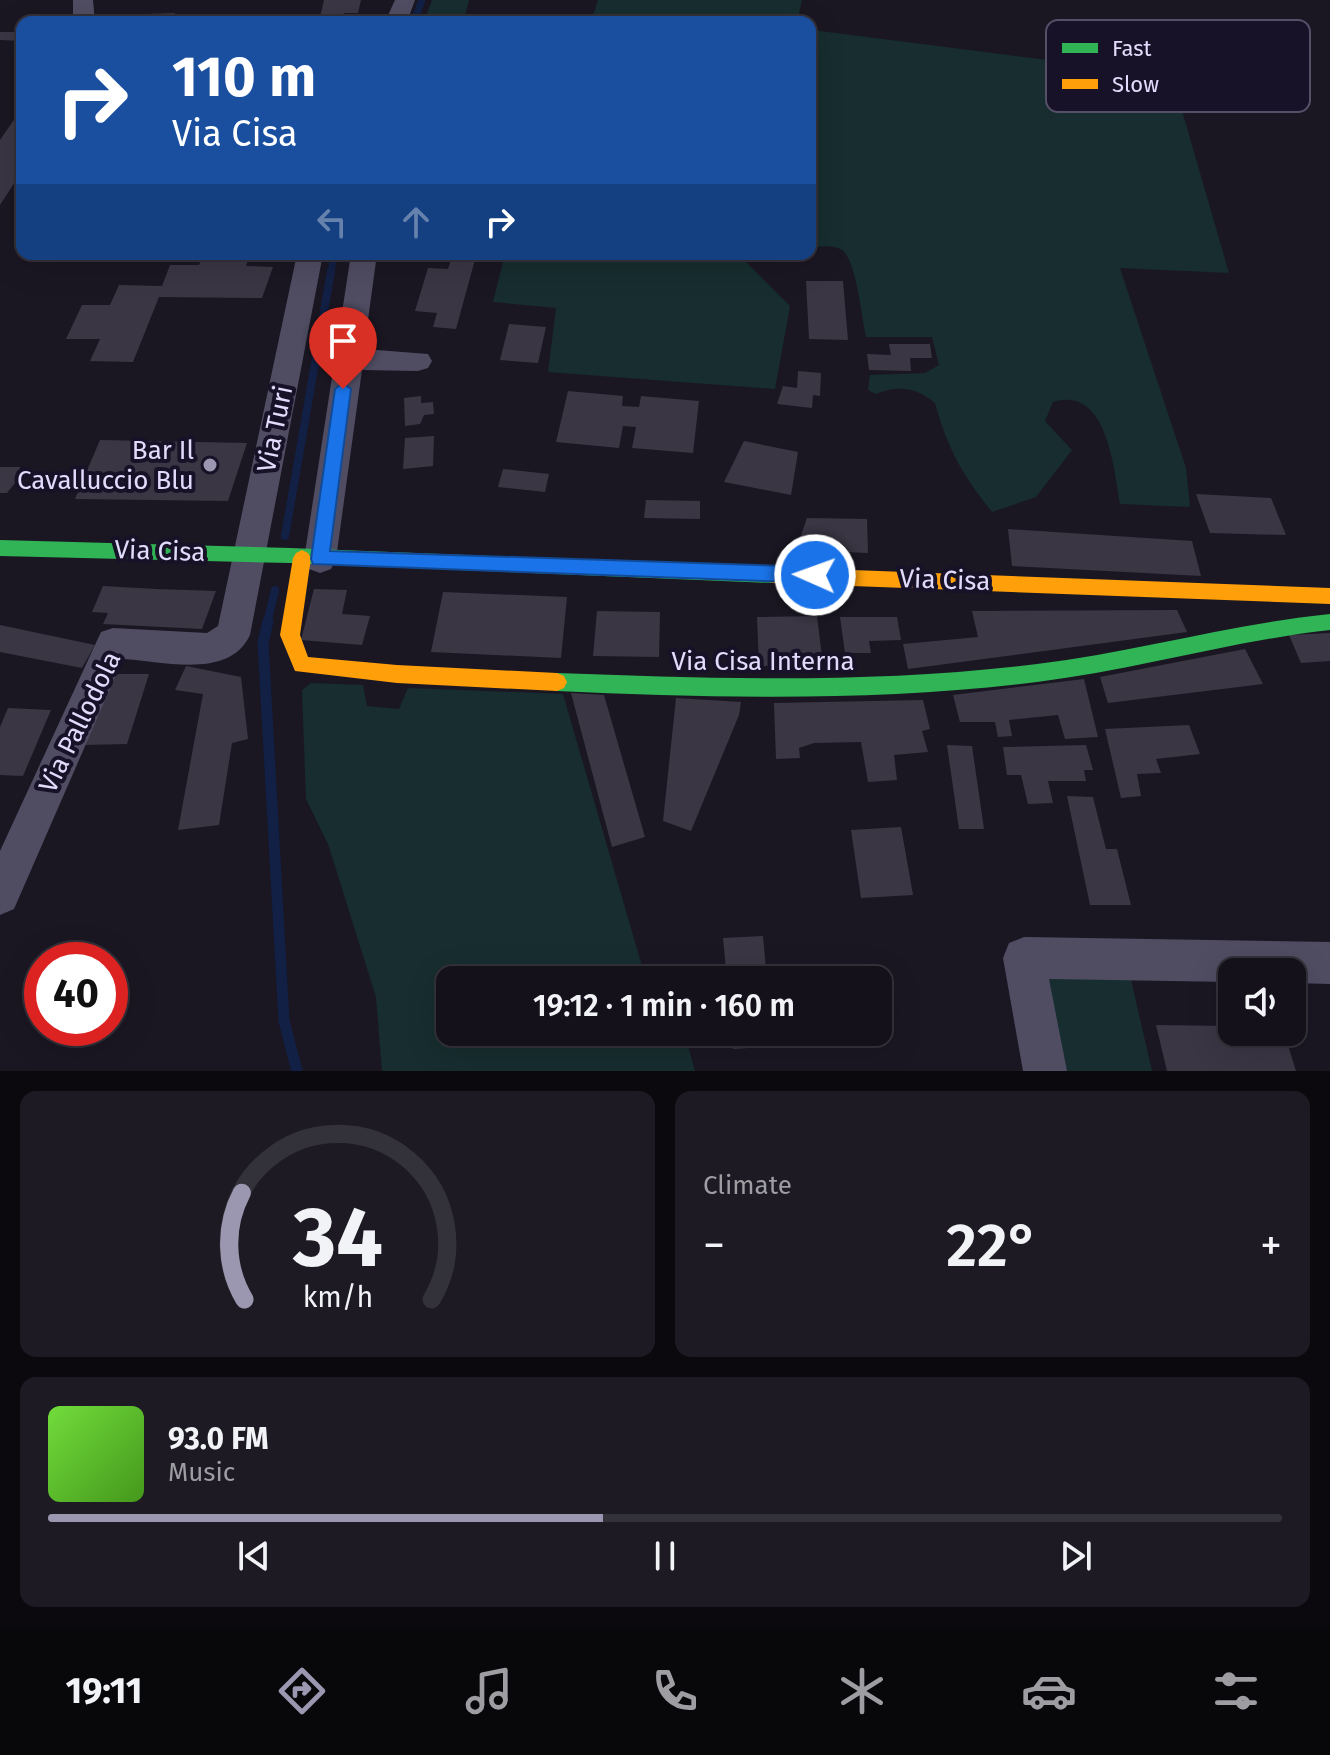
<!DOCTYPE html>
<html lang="en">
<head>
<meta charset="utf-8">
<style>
	:root { --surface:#14111a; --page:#1d1a23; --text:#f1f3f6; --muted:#9d9da2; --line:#333139; --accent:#9c97b0 }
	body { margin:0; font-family:"Fira Sans",sans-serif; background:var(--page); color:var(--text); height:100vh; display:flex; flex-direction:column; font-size:30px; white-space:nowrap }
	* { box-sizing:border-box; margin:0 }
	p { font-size:26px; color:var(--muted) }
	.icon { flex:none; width:44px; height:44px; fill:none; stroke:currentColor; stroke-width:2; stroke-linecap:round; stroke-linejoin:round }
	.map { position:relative; height:1071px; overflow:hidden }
	.drawer { display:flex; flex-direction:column; gap:20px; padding:20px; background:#0b090e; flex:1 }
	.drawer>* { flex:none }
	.banner { position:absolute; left:16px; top:16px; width:800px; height:244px; border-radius:16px; box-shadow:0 8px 32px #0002,0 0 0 2px var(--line); background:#1a4fa0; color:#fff; overflow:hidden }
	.buttons { position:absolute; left:1218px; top:958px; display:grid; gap:16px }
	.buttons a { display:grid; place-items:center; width:88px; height:88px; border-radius:16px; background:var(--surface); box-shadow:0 8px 32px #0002,0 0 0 2px var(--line); font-size:40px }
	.speed { position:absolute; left:24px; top:942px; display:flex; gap:16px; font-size:40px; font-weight:700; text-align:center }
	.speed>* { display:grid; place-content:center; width:104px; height:104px; border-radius:50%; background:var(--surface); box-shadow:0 8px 32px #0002,0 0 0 2px var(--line); line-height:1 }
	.speed .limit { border:12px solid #d22; background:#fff; color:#111 }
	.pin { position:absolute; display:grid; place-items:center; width:68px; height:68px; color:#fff; margin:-82px -34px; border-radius:50% 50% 50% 0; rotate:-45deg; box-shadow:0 0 8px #0007 }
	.pin .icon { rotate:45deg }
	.me { position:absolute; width:88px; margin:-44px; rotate:272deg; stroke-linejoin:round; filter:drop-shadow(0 0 6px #0008) }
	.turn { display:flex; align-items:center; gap:28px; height:168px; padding:0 24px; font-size:36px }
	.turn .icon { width:104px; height:104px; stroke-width:2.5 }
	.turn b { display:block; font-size:56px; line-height:68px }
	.lanes { display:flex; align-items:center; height:76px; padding:0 24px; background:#0003; justify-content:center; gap:40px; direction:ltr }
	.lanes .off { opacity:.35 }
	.big { font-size:60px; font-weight:600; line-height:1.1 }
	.drawer .card { flex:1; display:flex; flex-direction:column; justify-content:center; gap:12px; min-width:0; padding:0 28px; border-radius:16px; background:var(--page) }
	.drawer .dial { align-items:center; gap:0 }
	.dial svg { height:208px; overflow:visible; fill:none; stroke:var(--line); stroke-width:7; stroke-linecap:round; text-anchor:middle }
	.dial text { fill:var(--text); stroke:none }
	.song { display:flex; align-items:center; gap:24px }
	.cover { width:96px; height:96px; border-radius:12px; background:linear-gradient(135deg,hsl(100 70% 55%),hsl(100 70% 35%)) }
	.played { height:8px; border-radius:4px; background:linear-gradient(90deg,var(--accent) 45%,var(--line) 45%) }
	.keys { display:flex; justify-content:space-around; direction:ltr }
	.heat { display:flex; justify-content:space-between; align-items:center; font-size:44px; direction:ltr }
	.drawer .tiles { flex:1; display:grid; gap:20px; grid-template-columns:1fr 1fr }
	.card:last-child { grid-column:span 2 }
	.trip { position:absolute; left:436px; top:966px; width:456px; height:80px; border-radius:16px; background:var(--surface); box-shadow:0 8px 32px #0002,0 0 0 2px var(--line); font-weight:600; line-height:80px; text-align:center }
	.dock { display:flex; height:128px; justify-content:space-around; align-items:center; background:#08070a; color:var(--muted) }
	.dock .icon { width:56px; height:56px }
	.dock .on { color:var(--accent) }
	.dock b { font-size:36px; color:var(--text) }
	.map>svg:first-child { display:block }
	.green { fill:#172d2f }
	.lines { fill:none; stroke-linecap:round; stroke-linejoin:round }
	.stream-far2 { stroke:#122045; stroke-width:7 }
	.stream-far1 { stroke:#122045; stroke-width:8 }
	.stream { stroke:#122045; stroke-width:11 }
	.building { fill:#3a3644 }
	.street { fill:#504d63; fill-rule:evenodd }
	.fast { fill:#30b455; fill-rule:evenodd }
	.slow { fill:#ff9f0a; fill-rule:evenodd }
	.route { fill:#1a73e8; stroke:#114b97; stroke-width:2 }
	.poi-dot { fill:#9c97b0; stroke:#181228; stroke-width:3 }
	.labels { text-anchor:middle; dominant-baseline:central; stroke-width:8; stroke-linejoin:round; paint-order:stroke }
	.street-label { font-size:26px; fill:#e2dcfc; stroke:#181228 }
	.poi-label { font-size:26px; fill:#e2dcfc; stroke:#181228; text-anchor:end }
	.key { fill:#181228; stroke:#554f68; stroke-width:2 }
	.key-label { font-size:22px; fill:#e2dcfc }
</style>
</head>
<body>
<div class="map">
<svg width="1330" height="1071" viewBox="0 0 1330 1071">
	<rect width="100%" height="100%" fill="#1a1723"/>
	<path class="green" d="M432,0H469L465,16L460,22H424Z
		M598,0H802L799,13L805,22H591Z
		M810,27L820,31L1172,76L1229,273L1120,268L1186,468L1190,507L1120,504C1114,469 1107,385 1053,402L1045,421L1072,450L1036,497L992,512C962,474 948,450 935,403C917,387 897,385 876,394L868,390L870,375L925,373L939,365L932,337H866C862,319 856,259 842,250C833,244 820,247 810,247Z
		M505,254H738L790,306L775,389L548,372L556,308L493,302Z
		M311,683L363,685L367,706L399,709L408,688L563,694L646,980H450V1032H684L695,1071H382L376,997L328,844L306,799L302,690Z
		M1130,975L1152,1071H1060L1045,978Z"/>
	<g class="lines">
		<path class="stream-far2" d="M414,22L422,0
			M331,273L334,254"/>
		<path class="stream-far1" d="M285,536L331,271
			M267,623L275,590"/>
		<path class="stream" d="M268,621L263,643L284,1021L297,1071"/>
	</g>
	<path class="building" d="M324,0H361L358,13H344L342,22H330L331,17H320Z
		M175,13L172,22H141L144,14Z
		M0,32H22V41L0,40Z
		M22,108V171L0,205V140Z
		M203,254H250L246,266L273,267L262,298L159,297L133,362L90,361L100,339H66L82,305H110L119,285L162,286L170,265H199Z
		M453,254L476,256L456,329L433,327L437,313L415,311L428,268L448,269Z
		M806,281H843L848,340L809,339Z
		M509,324L546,327L538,363L500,360Z
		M889,344H930L932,358H910L911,371L869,370L867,354L891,355Z
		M798,371L821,373L820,396L813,395L812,408L777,404L783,386L797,388Z
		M568,391L623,396L622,406L639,407L641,396L699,401L693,453L632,448L636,427L623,426L619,448L556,442Z
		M421,396V403L433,402L434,414L424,415L420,424L405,426L404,398Z
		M434,436L433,466L403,469L405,438Z
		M100,440L247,443L228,501L75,499Z
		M744,441L798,452L791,495L724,482Z
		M0,467H20L19,478L7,493H0Z
		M503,469L549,474L545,492L498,487Z
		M1196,494L1271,498L1286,535L1210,533Z
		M646,500L700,501V519L644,518Z
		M807,518L867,519L868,553L796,550Z
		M1008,529L1192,541L1201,576L1012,566Z
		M103,586L156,589L216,591L202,629L103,624L108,613L92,612Z
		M314,589L347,590L342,614L370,616L362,645L301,640Z
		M443,592L567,597L561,658L431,652Z
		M1177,610L1187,632L908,669L903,644L978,637L972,611Z
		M597,611L660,612L659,657L593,656Z
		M817,616L823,665L759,666L757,617Z
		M840,617H897L901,640L869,641L871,653H845Z
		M0,625L95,645L82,668L0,652Z
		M1330,633V661L1301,663L1289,635Z
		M1245,649L1263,684L1108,703L1100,677Z
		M186,666L241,677L248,739L232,743L219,825L178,830L203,694L175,690Z
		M107,674H149L127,744L84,745Z
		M1084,679L1098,737L1065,739L1058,715L1009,720L1012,736L998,737L995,722H960L953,695Z
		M571,693L604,695L645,837L612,847Z
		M676,698L741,702L739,715L691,831L663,821Z
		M923,700L930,729L922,731L928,752L894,755L897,780L868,782L861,742L814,743L799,748L800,758L776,759L774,703Z
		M8,708L51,710L23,776L0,775V727Z
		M1189,725L1200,754L1156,759L1161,773L1137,774L1141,796L1121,798L1105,729Z
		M947,745L972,746L984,829H959Z
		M1086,745L1093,770H1084L1086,781H1048L1053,803L1028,804L1021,775H1007L1003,747Z
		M1067,796L1093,797L1106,849H1117L1131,905H1090Z
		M901,827L913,895L861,898L851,830Z
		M763,936L767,980H727L723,938Z
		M1156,1025L1232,1026V1032H1284L1296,1071H1167Z
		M732,1032H793L795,1045L733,1049Z"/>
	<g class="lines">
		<path class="street" d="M73,0H93L95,22H73Z
			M395,0H415L407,22H385Z
			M297,254H323L250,635C229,680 163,661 123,659L14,909L0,915V851L101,632L113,628L207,633L218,626Z
			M351,254H377L364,349L428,354L432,361L428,368L418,371L362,370L336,559L331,569L320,573L309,569L304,559Z
			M1024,937L1330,942V984L1292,983V972H1232V982L1049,979L1067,1071H1023L1003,958L1009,943Z"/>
		<path class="fast" d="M0,540L290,548L773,567L780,569L782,575L780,581L773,583L290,563L0,556Z
			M1330,614V630C1231,641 1135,670 1037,682C878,702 717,698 557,691L550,688L547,682L550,676L557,673C717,679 877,684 1037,664C1135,652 1231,624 1330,614Z"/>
		<path class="slow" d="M302,550L308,553L311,558L300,635L308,657L397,665L557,673L564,676L567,682L564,688L557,691L397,683L295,671L280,635L293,558L296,553Z
			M773,567L1330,588V604L773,583L766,581L764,575L766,569Z"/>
	</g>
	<path class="route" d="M343,383L351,389L330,551L815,567L822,570L824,575L822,581L815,583L313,564L311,559L335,389Z"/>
	<circle class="poi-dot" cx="210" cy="465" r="8"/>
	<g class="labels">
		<g class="street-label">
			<text transform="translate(275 429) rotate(-78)">Via Turi</text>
			<text transform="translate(160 551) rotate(2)">Via Cisa</text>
			<text transform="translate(945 580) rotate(2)">Via Cisa</text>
			<text x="763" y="661">Via Cisa Interna</text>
			<text transform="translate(80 722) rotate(-64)">Via Pallodola</text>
		</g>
		<g class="poi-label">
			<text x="194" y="450">Bar Il<tspan x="194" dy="30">Cavalluccio Blu</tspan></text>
		</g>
	</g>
	<rect x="1046" y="20" width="264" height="92" rx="12" class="key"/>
	<rect x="1062" y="43" width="36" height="10" fill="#30b455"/>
	<rect x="1062" y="79" width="36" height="10" fill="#ff9f0a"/>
	<g class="key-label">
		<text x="1112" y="56">Fast</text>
		<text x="1112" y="92">Slow</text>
	</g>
</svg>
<div class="buttons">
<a><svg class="icon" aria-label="sound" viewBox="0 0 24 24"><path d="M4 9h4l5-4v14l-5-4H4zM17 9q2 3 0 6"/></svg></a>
</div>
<div class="speed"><div class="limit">40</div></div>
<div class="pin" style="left:343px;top:389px;background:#d93025"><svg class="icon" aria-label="arrive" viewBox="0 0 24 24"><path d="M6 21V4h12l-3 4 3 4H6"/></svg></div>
<svg class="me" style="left:815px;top:575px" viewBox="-20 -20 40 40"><circle r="17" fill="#1a73e8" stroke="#fff" stroke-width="3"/><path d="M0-11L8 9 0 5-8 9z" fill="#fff"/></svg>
<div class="trip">19:12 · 1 min · 160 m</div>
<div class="banner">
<div class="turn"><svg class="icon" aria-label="right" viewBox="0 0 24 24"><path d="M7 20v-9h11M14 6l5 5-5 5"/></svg><div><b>110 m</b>Via Cisa</div></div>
<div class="lanes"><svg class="icon off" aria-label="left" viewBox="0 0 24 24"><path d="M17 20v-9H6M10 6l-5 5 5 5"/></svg><svg class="icon off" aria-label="ahead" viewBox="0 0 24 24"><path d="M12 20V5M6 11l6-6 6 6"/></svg><svg class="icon" aria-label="right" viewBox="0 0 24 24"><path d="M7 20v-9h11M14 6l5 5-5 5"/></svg></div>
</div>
</div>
<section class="drawer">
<div class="tiles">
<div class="card dial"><svg viewBox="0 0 100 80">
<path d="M14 69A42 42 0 1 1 86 69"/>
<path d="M14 69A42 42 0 0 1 13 28" stroke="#9c97b0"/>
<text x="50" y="56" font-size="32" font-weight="700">34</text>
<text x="50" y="72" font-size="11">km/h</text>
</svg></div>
<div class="card"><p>Climate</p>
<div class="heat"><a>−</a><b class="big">22°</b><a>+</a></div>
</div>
<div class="card">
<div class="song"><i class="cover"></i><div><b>93.0 FM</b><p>Music</p></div></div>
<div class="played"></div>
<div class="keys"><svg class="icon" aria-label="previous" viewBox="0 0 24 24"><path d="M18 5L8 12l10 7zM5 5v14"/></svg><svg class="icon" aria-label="pause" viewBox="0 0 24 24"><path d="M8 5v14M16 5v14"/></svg><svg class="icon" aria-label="next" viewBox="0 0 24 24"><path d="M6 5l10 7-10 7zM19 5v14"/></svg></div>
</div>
</div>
</section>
<nav class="dock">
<b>19:11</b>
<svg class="icon on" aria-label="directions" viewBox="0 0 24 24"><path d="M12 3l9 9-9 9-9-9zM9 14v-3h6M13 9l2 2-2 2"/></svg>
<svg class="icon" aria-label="music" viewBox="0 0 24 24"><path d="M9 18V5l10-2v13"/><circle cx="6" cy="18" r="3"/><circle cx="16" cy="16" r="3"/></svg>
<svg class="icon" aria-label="phone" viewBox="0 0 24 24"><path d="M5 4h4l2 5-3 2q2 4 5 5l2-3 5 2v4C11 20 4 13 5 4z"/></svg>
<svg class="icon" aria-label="climate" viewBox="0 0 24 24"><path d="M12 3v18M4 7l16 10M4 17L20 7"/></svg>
<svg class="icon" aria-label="car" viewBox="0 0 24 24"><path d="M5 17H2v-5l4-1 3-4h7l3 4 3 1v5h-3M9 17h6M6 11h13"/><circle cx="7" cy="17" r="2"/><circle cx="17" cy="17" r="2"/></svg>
<svg class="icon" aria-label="filters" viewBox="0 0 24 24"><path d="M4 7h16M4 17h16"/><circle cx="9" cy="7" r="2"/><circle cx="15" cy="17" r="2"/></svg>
</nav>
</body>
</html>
